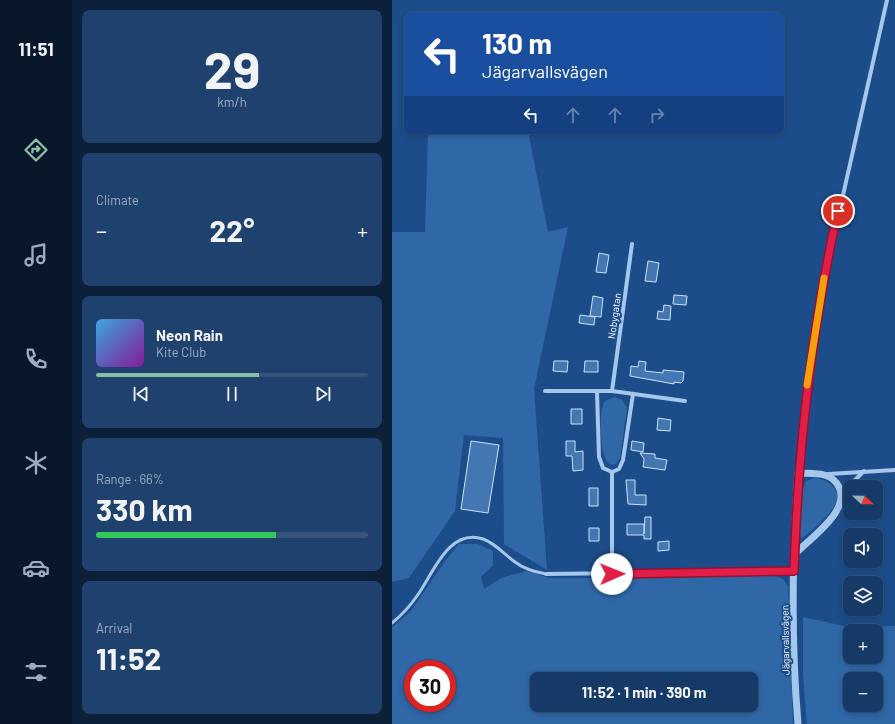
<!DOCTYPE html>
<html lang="en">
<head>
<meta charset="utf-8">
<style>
	:root { --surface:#153a68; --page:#1e416e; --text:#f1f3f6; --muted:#9dadc0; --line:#34547c; --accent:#8abfa5 }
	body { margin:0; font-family:Barlow,sans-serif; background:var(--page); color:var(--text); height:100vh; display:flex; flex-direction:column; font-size:15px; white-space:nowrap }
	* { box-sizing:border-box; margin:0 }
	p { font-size:13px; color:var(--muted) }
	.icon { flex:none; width:22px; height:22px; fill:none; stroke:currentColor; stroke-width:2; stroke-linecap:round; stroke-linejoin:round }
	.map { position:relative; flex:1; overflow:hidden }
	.sheet { display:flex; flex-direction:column; gap:10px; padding:10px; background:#0c2039; width:320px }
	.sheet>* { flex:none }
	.hud { position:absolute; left:12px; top:12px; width:380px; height:122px; border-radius:8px; box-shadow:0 2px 6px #0003,0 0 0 1px var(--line); background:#1a4fa0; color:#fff; overflow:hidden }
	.needle { width:26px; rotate:112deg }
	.fabs { position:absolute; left:451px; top:480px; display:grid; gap:8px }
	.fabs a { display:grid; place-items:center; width:40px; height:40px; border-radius:8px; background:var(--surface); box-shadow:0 2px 6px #0003,0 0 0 1px var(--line); font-size:20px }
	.speed { position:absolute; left:12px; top:660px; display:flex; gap:8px; font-size:20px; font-weight:700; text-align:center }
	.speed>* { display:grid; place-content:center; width:52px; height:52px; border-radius:50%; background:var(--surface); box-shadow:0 2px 6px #0003,0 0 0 1px var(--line); line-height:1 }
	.speed .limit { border:6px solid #d22; background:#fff; color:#111 }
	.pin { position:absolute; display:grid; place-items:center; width:34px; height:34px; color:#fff; margin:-17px; border:2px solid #fff; border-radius:50%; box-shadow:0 1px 4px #0007 }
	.me { position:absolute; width:44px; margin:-22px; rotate:89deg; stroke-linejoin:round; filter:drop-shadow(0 0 3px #0008) }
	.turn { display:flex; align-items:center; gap:14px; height:84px; padding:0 12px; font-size:18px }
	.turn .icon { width:52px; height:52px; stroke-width:2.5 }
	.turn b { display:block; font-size:28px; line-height:34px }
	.lanes { display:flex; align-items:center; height:38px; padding:0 12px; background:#0003; justify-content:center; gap:20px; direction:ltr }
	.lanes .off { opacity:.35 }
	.big { font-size:30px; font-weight:700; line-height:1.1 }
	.sheet .widget { flex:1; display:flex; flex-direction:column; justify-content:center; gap:6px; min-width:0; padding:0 14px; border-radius:8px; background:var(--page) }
	.sheet .dial { align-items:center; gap:0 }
	.dial b { font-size:52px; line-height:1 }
	.song { display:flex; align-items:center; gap:12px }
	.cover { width:48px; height:48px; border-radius:6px; background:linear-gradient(135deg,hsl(200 70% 55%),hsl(290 70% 35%)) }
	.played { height:4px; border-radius:2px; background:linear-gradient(90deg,var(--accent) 60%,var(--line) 60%) }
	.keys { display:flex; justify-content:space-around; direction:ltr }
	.heat { display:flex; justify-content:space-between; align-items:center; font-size:22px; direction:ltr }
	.charge { height:6px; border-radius:3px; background:linear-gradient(90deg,#34c759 66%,var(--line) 0) }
	.trip { position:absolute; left:138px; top:672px; width:228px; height:40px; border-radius:8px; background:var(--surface); box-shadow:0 2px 6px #0003,0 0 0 1px var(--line); font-weight:700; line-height:40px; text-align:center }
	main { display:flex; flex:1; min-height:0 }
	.tab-bar { display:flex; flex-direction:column; width:72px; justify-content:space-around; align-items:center; background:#08172a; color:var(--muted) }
	.tab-bar .icon { width:28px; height:28px }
	.tab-bar .on { color:var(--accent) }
	.tab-bar b { font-size:18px; color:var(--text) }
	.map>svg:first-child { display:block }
	.green { fill:#2f67a7; fill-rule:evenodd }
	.building { fill:#4477b2; stroke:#cbe1f9 }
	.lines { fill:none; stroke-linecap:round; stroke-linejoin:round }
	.service { stroke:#a6c7ec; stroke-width:3 }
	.minor { stroke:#a6c7ec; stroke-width:4 }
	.tertiary { stroke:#a6c7ec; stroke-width:7 }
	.route-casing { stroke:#92132f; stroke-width:10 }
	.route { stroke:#e11d48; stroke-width:7 }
	.slow { stroke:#f59e0b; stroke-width:7 }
	.labels { text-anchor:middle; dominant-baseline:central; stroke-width:4; stroke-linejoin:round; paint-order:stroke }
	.street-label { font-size:10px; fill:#fff; stroke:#1c4d8a }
</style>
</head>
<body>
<main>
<nav class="tab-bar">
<b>11:51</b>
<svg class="icon on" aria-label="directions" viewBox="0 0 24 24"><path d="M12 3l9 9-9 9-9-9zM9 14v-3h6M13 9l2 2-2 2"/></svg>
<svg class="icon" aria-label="music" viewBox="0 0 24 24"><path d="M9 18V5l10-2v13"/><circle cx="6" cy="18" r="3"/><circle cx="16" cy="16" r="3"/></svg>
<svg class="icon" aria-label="phone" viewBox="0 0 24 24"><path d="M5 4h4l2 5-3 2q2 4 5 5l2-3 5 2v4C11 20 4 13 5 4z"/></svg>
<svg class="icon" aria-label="climate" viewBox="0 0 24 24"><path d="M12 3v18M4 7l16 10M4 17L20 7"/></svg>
<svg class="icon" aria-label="car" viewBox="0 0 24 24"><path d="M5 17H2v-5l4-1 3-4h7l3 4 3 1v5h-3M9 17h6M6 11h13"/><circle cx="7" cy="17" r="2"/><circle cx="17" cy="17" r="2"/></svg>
<svg class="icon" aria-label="filters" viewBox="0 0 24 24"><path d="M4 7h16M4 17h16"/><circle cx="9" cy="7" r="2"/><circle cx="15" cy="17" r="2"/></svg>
</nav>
<section class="sheet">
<div class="widget dial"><b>29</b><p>km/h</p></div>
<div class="widget"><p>Climate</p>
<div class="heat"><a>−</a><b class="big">22°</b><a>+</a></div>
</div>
<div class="widget">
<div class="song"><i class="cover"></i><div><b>Neon Rain</b><p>Kite Club</p></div></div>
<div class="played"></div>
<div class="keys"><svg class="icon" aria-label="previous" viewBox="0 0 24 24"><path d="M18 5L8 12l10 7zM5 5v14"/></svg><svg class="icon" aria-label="pause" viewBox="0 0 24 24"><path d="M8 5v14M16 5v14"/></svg><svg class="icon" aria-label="next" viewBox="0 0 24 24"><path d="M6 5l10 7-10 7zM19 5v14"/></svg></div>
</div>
<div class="widget"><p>Range · 66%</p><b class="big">330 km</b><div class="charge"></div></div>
<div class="widget"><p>Arrival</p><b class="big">11:52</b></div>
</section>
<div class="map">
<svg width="503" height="724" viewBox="0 0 503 724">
	<rect width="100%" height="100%" fill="#1c4d8a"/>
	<path class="green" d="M36,131H136L156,232L176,227L142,389L155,570L112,544L111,438L72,435L63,511L17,578L0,582V232H33Z
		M222,397L231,400L235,409L228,458L224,464L219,465C207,460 206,411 213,401Z
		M422,478C437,479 453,491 442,507C436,516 419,532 410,538L408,536L410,491L414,481Z
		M67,544H86L101,551V565L89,577L92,589L109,578L135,571L157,578H270L382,575L391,579L396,586L401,724H0V627L19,611L53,561ZM21,669H55V703H21ZM145,679H359V705H145Z
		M411,617L456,627L503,626V724H415L411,676ZM458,631H484V657H458ZM458,679H484V705H458Z"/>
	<path class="building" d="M207,253L217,255L214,273L204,272Z
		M256,261L267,263L264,282L253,281Z
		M282,295L295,296L294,305L281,304Z
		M201,296L211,298L209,317L198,316Z
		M272,305L279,306L278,320L265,319L266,311L271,312Z
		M188,315L203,317L202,325L187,323Z
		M162,361H176L175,372L161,371Z
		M193,361H206V372H192Z
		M247,361L254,362L253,371L271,373V370L292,372L291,381L289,383L282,382V384L238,376L239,366L246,367Z
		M179,409H190V424H179Z
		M266,418L279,420L278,431L265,430Z
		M79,441L107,445L96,513L69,509Z
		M174,441H183V452L191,451V470L181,471L180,456H174Z
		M240,441L252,443L251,452L239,450Z
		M248,453L263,454V458L275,460L273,470L251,467L252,459Z
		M234,480H243V495H254V505L236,504Z
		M197,488H206V506H197Z
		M253,517H259V539H252V535H235V524H252V534Z
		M197,528H207V541H197Z
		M277,541V550L266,551V542Z"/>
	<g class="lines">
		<path class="service" d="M0,623C10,615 18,606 25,596C41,574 56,528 91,539C103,543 113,555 123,562C132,569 143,572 154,574"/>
		<path class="minor" d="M153,391H220L293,401
			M220,391L240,244
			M205,392L207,457L211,468L220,472L227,469L231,460L241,394
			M406,473L413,402L429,293L495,0
			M436,474L503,470
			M450,493L472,471
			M220,573V472
			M154,574L402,571"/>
		<path class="tertiary" d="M402,555C417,539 459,511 447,487C439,471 422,474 406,473C400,557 399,641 406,724"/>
	</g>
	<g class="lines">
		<defs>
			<path id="route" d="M220,574L402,571C406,447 419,331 446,211"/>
		</defs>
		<use href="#route" class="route-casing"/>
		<use href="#route" class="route"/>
		<path class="slow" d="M415,385L432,278"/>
	</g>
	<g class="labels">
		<g class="street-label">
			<text transform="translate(222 316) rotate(-82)">Nobygatan</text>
			<text transform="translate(393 640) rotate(-91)">Jägarvallsvägen</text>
		</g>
	</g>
</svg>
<div class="fabs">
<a><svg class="needle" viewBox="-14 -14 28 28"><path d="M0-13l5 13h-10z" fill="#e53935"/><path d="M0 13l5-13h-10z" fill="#9dadc0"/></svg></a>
<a><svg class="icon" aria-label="sound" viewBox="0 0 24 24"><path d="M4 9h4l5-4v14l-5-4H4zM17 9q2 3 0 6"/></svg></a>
<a><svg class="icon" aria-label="layers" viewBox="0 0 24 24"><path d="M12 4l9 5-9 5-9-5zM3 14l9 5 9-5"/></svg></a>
<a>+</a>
<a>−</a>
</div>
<div class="speed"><div class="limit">30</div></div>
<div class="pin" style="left:446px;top:211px;background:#d93025"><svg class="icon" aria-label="arrive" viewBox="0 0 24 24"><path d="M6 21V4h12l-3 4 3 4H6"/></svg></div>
<svg class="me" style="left:220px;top:574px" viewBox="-20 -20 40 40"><circle r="19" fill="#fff"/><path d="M0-13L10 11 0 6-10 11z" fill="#e11d48"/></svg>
<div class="trip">11:52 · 1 min · 390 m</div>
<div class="hud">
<div class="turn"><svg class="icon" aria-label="left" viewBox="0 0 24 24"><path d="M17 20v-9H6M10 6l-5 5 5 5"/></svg><div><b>130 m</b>Jägarvallsvägen</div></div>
<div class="lanes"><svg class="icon" aria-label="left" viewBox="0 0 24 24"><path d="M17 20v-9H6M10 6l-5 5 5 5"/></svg><svg class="icon off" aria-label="ahead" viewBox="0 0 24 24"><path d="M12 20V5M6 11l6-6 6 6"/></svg><svg class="icon off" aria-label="ahead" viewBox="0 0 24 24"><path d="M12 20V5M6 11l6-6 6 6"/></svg><svg class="icon off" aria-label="right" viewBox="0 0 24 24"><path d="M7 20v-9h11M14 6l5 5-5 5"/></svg></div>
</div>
</div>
</main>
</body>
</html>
